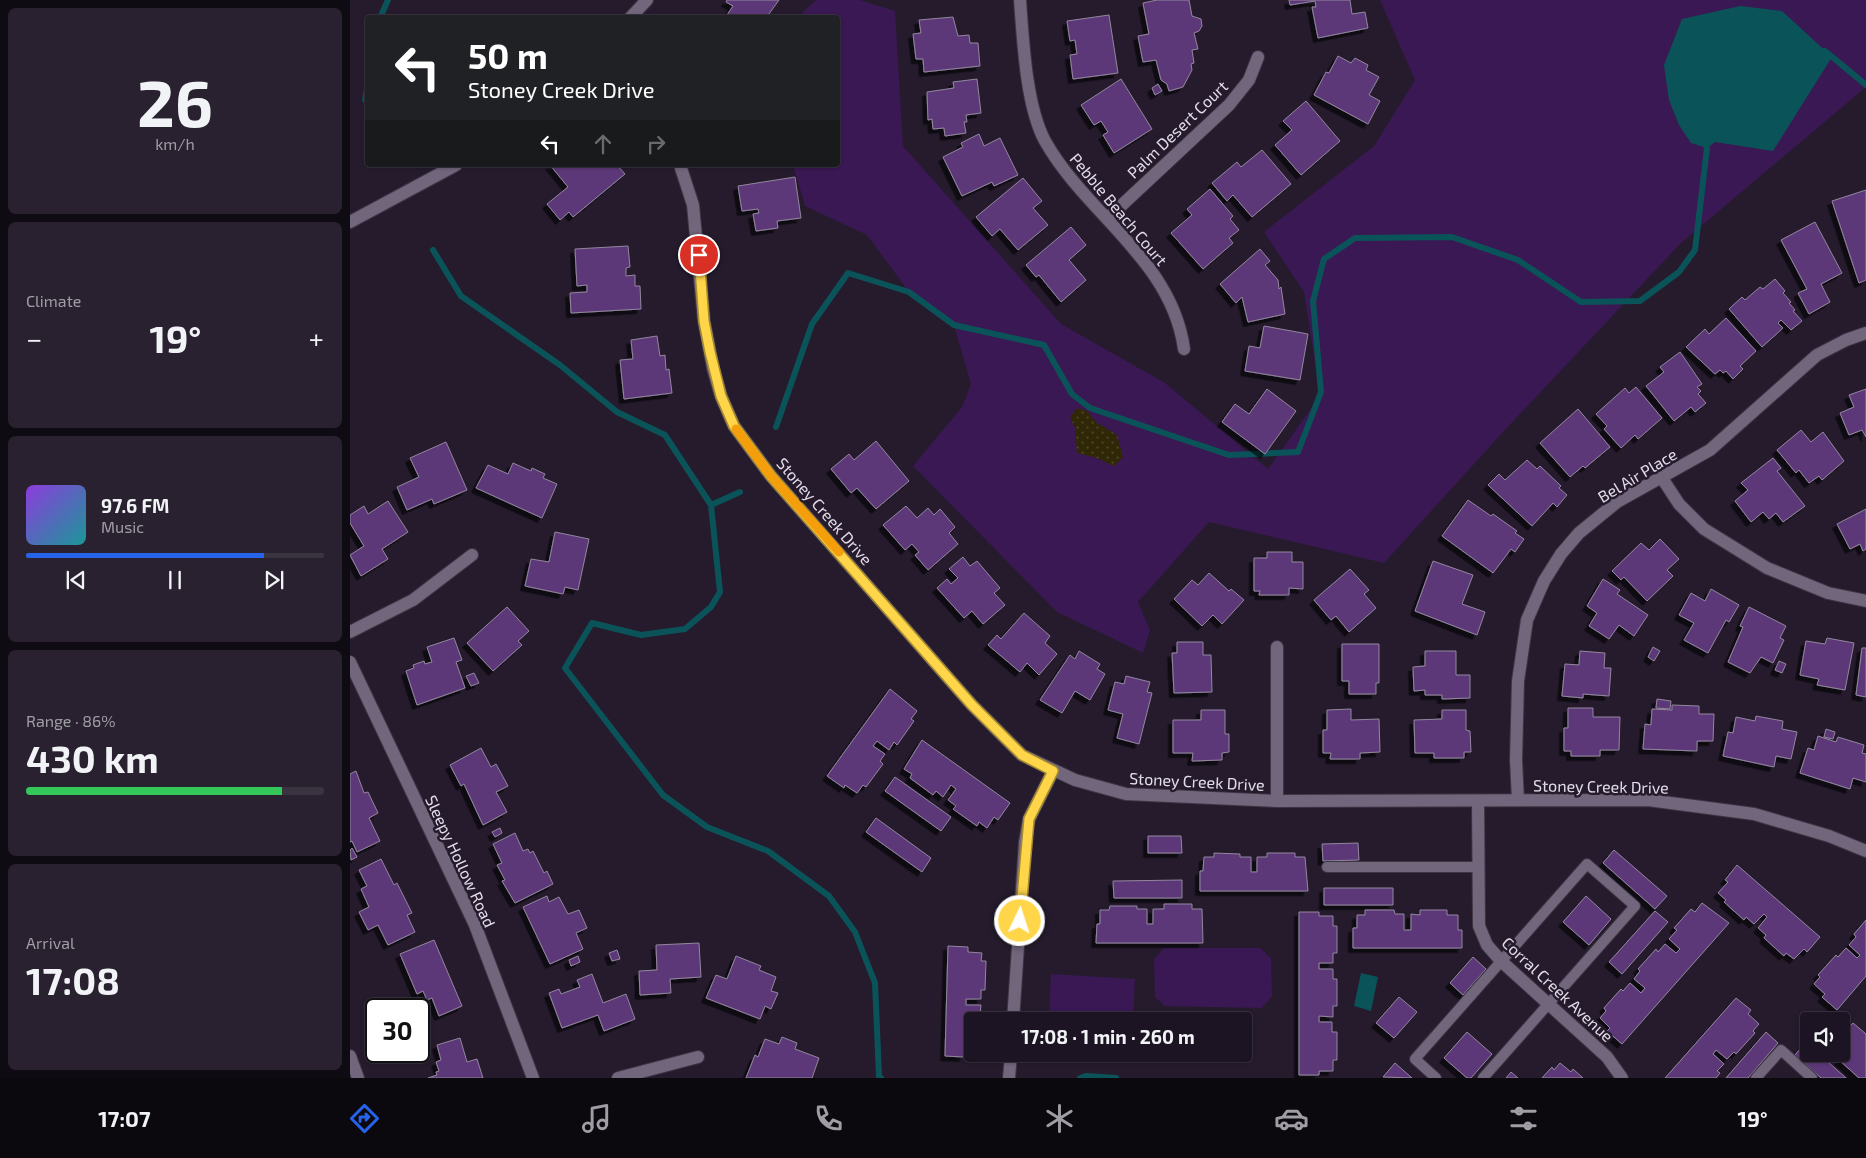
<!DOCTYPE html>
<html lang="en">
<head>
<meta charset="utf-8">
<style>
	:root { --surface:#1c1422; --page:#29212f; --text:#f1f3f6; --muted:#a09ea5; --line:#3a3340; --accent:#2563eb }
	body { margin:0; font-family:"Exo 2",sans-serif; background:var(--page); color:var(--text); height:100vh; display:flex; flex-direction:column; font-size:19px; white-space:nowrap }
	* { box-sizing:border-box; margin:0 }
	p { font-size:16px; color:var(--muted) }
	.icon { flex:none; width:28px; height:28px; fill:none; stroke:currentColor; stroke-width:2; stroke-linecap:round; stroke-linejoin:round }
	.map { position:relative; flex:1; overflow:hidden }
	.sheet { display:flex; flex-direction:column; gap:8px; padding:8px; background:#0f0b13; width:350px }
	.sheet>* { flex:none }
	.banner { position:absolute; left:15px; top:15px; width:475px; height:152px; border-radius:5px; box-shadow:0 1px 4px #0004,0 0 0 1px var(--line); background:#202124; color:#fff; overflow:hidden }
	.tools { position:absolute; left:1450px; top:1012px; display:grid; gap:10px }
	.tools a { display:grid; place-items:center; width:50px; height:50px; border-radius:5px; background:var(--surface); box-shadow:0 1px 4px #0004,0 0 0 1px var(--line); font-size:25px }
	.speed { position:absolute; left:15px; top:998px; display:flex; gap:10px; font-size:25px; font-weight:700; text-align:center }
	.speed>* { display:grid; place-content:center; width:65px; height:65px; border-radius:50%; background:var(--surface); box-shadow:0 1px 4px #0004,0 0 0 1px var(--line); line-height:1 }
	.speed .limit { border:2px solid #111; border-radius:8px; background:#fff; color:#111 }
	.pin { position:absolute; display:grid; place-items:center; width:42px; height:42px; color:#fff; margin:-21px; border:2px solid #fff; border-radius:50%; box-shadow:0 1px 5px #0007 }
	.me { position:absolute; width:55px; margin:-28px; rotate:4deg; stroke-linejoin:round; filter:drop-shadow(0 0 4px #0008) }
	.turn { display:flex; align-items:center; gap:18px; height:105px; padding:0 20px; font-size:22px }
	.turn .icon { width:65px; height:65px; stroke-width:2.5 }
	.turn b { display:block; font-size:35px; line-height:42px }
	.lanes { display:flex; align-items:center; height:48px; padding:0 20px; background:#0003; justify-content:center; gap:25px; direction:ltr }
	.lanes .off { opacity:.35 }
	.big { font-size:38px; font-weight:700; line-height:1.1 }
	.sheet .tile { flex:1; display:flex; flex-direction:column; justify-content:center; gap:8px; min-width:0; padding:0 18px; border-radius:8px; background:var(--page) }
	.sheet .dial { align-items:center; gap:0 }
	.dial b { font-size:65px; line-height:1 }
	.song { display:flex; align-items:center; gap:15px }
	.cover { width:60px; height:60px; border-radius:8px; background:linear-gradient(135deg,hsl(270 70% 55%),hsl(180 70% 35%)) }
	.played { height:5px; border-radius:2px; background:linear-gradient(90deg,var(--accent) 80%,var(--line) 80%) }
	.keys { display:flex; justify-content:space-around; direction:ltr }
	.heat { display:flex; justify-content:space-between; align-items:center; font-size:28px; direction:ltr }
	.charge { height:8px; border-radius:4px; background:linear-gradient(90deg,#34c759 86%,var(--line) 0) }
	.trip { position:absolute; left:614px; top:1012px; width:288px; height:50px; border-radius:5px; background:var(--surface); box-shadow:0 1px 4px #0004,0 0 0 1px var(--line); font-weight:700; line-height:50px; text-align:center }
	.menu { display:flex; height:80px; justify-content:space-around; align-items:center; background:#0b080e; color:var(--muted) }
	.menu .icon { width:35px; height:35px }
	.menu .active { color:var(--accent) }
	.menu b { font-size:22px; color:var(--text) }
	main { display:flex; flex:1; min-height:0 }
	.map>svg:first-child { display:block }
	.green { fill:#3a1853 }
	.sand { fill:url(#sand-dots) }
	.water { fill:#0a5459 }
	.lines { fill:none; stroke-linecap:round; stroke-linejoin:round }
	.stream { stroke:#0a5459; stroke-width:6 }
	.building { fill:#5d3979; stroke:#92879e; filter:url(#shadow) }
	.service-casing { stroke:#3d3544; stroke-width:12 }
	.minor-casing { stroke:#3d3544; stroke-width:14 }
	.tertiary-casing { stroke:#3d3544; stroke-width:14 }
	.service { stroke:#71667c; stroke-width:10 }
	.minor { stroke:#71667c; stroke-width:12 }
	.tertiary { stroke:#71667c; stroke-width:12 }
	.route-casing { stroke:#a68a30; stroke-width:12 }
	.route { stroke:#ffd54a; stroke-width:9 }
	.slow { stroke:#f59e0b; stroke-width:9 }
	.labels { text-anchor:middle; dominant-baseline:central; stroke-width:5; stroke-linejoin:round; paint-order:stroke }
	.street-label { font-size:16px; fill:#e3dde9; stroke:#251b2d }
</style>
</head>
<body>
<main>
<section class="sheet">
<div class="tile dial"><b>26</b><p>km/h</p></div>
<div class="tile"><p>Climate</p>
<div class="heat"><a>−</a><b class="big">19°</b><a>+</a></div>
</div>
<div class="tile">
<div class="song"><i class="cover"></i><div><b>97.6 FM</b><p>Music</p></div></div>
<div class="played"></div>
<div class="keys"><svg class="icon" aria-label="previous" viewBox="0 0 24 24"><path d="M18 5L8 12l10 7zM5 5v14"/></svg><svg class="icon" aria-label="pause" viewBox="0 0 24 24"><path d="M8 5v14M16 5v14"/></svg><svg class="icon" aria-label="next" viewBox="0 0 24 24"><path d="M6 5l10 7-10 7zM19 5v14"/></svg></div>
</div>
<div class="tile"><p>Range · 86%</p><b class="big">430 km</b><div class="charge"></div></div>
<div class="tile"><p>Arrival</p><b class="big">17:08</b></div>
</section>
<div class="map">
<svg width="1516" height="1078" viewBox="0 0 1516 1078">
	<defs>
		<pattern id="sand-dots" width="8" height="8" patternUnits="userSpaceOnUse" patternTransform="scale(1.25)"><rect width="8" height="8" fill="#2f2705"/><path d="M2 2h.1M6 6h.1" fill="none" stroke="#4d4629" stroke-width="1.8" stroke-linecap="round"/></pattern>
		<filter id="shadow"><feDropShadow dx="-4.5" dy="4.5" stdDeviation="0" flood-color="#0009"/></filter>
	</defs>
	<rect width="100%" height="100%" fill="#251b2d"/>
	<path class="green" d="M466,0H510L545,11L553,146L711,324L815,383L918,469L970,396L954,292L914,232L1024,146L1065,80L1030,0H1516V87L1331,243L1153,432L1034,563L859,522L788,602L800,630L793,653L707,612L563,466L612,407L621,384L604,325L559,292L517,235L455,206L443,165H488V18L448,17Z
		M814,948H910L921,958L922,996L912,1008L815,1006L805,997L804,959Z
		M701,974L785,979L783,1021H699Z"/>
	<path class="sand" d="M727,408L737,411L746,422L767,435L773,457L764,466L747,458L727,453L725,428L720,417Z"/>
	<path class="water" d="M1390,6L1432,11L1482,57L1423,151L1365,142L1357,148L1341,143L1329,125L1319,100L1314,65L1332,19Z
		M1011,973L1028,977L1021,1011L1004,1006Z"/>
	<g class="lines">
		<path class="stream" d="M30,18L38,0
			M1475,51L1516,85
			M15,100L18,83
			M83,250L111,296L210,365L267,412L315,435L361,505L370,592L361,607L335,629L291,635L242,623L215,668L313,795L357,827L418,851L479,896L505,932L525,983L529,1076L531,1078
			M426,427L462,324L498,273L559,292L604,325L694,345L722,394L740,408L879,455L948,452L971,392L963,301L974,259L1005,238L1102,237L1168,260L1231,302L1290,301L1329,272L1345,250L1357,148L1354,142
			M361,505L390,492
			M730,1078L736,1076L766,1078"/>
	</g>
	<path class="building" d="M377,0H429L416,18H375L383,6L376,2Z
		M807,0H839L842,16L851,19L852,26L849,31L844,33L848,49L842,50L844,63L841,64L842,70L833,87L819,91L817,84L811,80L806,60L793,62L788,36L799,34L793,3Z
		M939,0H1000L1002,14L1015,12L1018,28L968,38L962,7H966L965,1L940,5Z
		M759,15L768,73L723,79L720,55L727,54L725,40L720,41L717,21Z
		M603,17L608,36L619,35L620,43H628L630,66L574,72L573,59H566L563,34L571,33L569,20Z
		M988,56L1001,63L1005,58L1018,65L1016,70L1029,77L1019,95L1030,101L1018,124L964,95L976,72L979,73Z
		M627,79L631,113L616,115L617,122H614L616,133L595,136L594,128L583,129L582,119L578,120L577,92L604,88L603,82Z
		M771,79L802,129L764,153L753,135L758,132L751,121L744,125L731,105Z
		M808,84L812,91L805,95L802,88Z
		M956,101L990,141L951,175L925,145L942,130L933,121Z
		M629,134L634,146L650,138L668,175L644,186L642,182L612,196L593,157L613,147L611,143Z
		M912,150L941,184L902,217L883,195L877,201L862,183L887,162L891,167Z
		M200,165H267L275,174L223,217L219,212L210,220L197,204L218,187Z
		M445,177L451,218L427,221L428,228L406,231L403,214L409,213L408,209L392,211L388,186Z
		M673,178L692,201L683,208L698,225L668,250L650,229L642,236L626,217Z
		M860,189L883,216L880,219L889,230L879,238L883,243L853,269L821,233L842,215L837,209Z
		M1516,190V280L1509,283L1482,201Z
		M1465,222L1492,273L1471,284L1480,302L1459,314L1448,293L1457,289L1431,240Z
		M721,227L736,245L719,260L736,280L711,302L689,275L686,277L676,265Z
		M278,246L280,267L276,268V276L285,275V286H290L291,309L221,313L220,293L237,292V285L227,286L225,249Z
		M910,249L920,261L915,265L928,280L929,289L931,287L935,314L898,322L892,297L886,303L870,284Z
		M1425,279L1435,291L1433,293L1441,302L1439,303L1445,310L1443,311L1452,321L1441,330L1431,320L1428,323L1433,328L1412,347L1379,309L1392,297L1395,300L1410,287L1413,289Z
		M1376,318L1406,351L1390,366L1393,369L1383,379L1376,371L1373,373L1370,370L1365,374L1336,347L1355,329L1359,334Z
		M914,326L958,334L950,380L895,371L899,346L910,348Z
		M307,336L310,356L315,355L316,370L319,369L322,393L274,399L270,360L283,359L281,340Z
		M1330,352L1352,384L1347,387L1351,391L1348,394L1356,403L1345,412L1341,407L1324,421L1296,386L1314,372L1310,367Z
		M1286,387L1312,418L1288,439L1285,435L1271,448L1254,429L1257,426L1246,414L1275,388L1279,393Z
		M917,389L946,411L915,454L872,422L885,404L899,414Z
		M1516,389V437L1512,430L1499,435L1490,413L1504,407L1499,395Z
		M1228,409L1260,447L1235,468L1233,466L1220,477L1190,443Z
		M1451,430L1461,442L1473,432L1494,461L1472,480L1469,476L1459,483L1449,470L1446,473L1427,450Z
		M526,441L559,481L526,509L507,488L501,493L481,469L499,454L504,460Z
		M96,442L117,490L84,504L82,499L57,510L47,487L69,477L60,458Z
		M1423,458L1431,468L1427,471L1455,506L1433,522L1426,513L1419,519L1413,512L1401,522L1385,501L1398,490L1391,483Z
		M1177,460L1187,469L1190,466L1211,486L1209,488L1217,495L1207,507L1203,503L1182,526L1138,485L1149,474L1155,480Z
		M163,463L181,471L182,468L195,474L193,478L207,484L192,518L126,488L138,465L158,474Z
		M1118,500L1141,516L1143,514L1167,531L1165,533L1174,539L1165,552L1161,549L1143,573L1092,536Z
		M38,501L58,532L32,549L38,559L11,576L0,555L14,546L0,523V515L14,506L18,514Z
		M556,506L567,518L578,508L584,515L590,509L605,527L599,533L608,544L578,570L565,555L569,552L562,544L555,550L533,525Z
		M1516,509V549L1513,551L1510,544L1500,549L1487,524Z
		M205,532L239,539L228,590L215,587L213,594L175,586L181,559L199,562Z
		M1310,539L1329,559L1317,570L1323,576L1297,601L1274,577L1271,580L1262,571L1291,543L1299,550Z
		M917,552H942V562H953V589L939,588V595H909L910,591H904V558H917Z
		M613,557L620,566L627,561L650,588L644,593L655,605L633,624L622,611L614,618L587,588L597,579L601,584L608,578L599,569Z
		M1083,561L1123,575L1112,604L1135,612L1127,635L1065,611Z
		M1000,569L1019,590L1014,594L1026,608L999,632L986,616L981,620L964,600Z
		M859,573L879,591L881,589L894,600L872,624L863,615L852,626L824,599L842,580L848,585Z
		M1253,579L1270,590L1267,594L1298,615L1284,636L1269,625L1259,639L1239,626L1247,613L1237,606Z
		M1361,589L1389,605L1379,622L1376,620L1358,653L1334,640L1344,623L1329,615L1341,593L1355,601Z
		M157,607L179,631L168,641L172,645L143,671L117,643Z
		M1399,607L1436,626L1430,638L1434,640L1423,663L1411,657L1400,673L1378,662L1393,627L1390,626Z
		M674,613L700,636L695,643L707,654L689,675L677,663L670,672L638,645L647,635L651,639Z
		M104,638L112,660L106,662L115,688L67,705L56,671L64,668L63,665L74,661L75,664L82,662L77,647Z
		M1477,638L1504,643L1495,690L1467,685L1469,679L1450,675L1456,641L1475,644Z
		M827,642H853V655H861L862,692L824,693L822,653H827Z
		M992,644H1029V683H1026V694H999V681H992Z
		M1303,647L1310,651L1304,661L1298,657Z
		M1512,648H1516V697L1506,695Z
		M729,651L750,664L747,669L755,674L740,700L725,691L712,713L690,700L720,655L725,659Z
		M1075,651H1106V675H1120V698L1092,699V695H1075V690L1064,691L1063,667L1075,666Z
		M1230,651L1255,653L1254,668H1261L1259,696L1233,694V698L1212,696L1215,664L1229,665Z
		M1429,661L1436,664L1432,673L1425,670Z
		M124,673L129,683L121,686L116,676Z
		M776,676L800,682L797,692L802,693L789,744L767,738L773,714L758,710L765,682L774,684Z
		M540,689L567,711L561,719L564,721L547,745L544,742L539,750L527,741L523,746L535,754L530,761L533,764L516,787L513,785L507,793L495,785L494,788L477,776Z
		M1307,699L1321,701L1320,709L1306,708Z
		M1322,705L1349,706V714H1364L1363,741H1347V751L1293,749L1295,724L1301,725L1302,709L1322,710Z
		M1218,708H1243V717H1270L1269,750H1250V756H1221V751H1214V728H1218Z
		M1001,709V720L1029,719L1030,752L1010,753V759H980L981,753H973V730H977V710Z
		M851,710H875V734H879V752L872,753V760L842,761L843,753H823V720H851Z
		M1092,710H1116V730L1120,731L1121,752H1114V758H1084V753H1065L1064,720L1092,719Z
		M1406,716L1433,721L1432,729L1447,732L1441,759L1426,756L1424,767L1373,756L1378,732L1383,733L1386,717L1405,721Z
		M1476,729L1485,732L1483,739L1474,737Z
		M1468,736L1486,742L1488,737L1514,745L1512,753L1516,754V782L1503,778L1500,789L1450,773L1458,748L1464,750Z
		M572,740L660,803L648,820L644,817L637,828L629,822L627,826L603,809L606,806L598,800L606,789L601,785L593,797L586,791L583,795L560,778L562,774L554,769Z
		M131,748L141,767L146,764L158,786L146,792L157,812L133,825L114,784L111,786L100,765Z
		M6,771L14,793L18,792L28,813L19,818L30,841L7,852L2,841L0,842V774Z
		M545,777L601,817L591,831L535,791Z
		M526,818L581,858L572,872L516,832Z
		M150,828L152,833L145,837L142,832Z
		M165,833L173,851L178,849L180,853L183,851L194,873L197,871L203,884L165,903L152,881L155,880L147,865L152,863L143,844Z
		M798,836H831L832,853H798Z
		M1008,843L1009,860L973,861L972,844Z
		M2,848L7,857L1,860L0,850Z
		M1264,850L1317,896L1305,909L1253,863Z
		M864,853L890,854V857H901V872H907V857H917V853H945V857H955L958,891H850V871H853L854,857H864Z
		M31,859L44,885L47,883L62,913L57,915L65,932L38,945L28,925L18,930L9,912L19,907L11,889L17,886L9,870Z
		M1387,865L1470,937L1457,952L1454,949L1444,959L1436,953L1434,956L1414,938L1416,935L1408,928L1417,917L1414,914L1404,924L1396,917L1394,920L1374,902L1376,900L1368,893L1378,882L1375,880Z
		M832,880V898H764L763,881Z
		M974,888H1043V905H974Z
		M197,896L199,902L209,897L218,914L229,910L237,928L226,933L233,949L200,964L173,907Z
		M1236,896L1261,919L1239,945L1213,922Z
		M1352,903L1379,923L1272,1044L1257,1031L1260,1028L1250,1018L1256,1011L1254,1008L1271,989L1273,991L1280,983L1291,993L1295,988L1284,979L1290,971L1288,969L1306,949L1308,952L1315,944L1326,953L1330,949L1319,939L1327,930L1324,928L1341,909L1345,912Z
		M814,904H842V909H852L853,943H746L747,924H750V910H759L760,906H787V909H797V924H803V909H814Z
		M1015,910H1044L1045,914H1054V930H1061V914L1070,915V910H1097V915H1108V930H1112V948H1003V928H1007V915H1015Z
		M1305,911L1318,922L1272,974L1259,962Z
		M949,912H969V916H983V926H987V953H983V963H969V969H983V979H987V1006H983V1017L969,1016V1022H982V1032H987V1060H983V1071H969V1075H949Z
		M1516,920V976L1487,1010L1472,997L1475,994L1464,984L1470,977L1468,975L1486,955L1488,957L1496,948L1507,958L1510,955L1499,945L1506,937L1504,934Z
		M84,940L112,1006L89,1016L82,998L77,1000L73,991L67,994L50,954Z
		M349,943L351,977L320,979L321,993L290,995L289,971L307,970L306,945Z
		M598,946L618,947V952L632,953L631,961H636L635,990H631V999H616V1005H631L630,1015H635V1021H622V1052H614V1057L595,1056Z
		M267,950L270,959L262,961L259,953Z
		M228,956L230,962L221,966L219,960Z
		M386,956L411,966L409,970L426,977L421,991L428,993L421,1009L415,1006L410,1019L356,998L366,975L377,979Z
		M1123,957L1136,969L1113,995L1100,983Z
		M242,974L253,1003L276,994L285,1019L254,1031L248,1015L212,1028L199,993L209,989L211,994L230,987L227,980Z
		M1049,997L1067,1012L1044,1038L1026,1023Z
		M1386,998L1401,1010L1398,1014L1409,1024L1403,1031L1405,1033L1386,1054L1384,1052L1377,1059L1366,1050L1363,1054L1374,1064L1367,1071L1370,1073L1366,1078H1315Z
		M1503,1023L1516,1034V1078H1509L1489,1060L1491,1058L1487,1054H1491V1036Z
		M1117,1032L1142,1054L1121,1078H1117L1094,1058Z
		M1416,1032L1428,1043L1398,1078H1376Z
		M432,1037L447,1043L445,1049L469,1058L462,1078H396L405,1055L408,1057L415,1039L429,1044Z
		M110,1038L117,1062L127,1059L133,1078H78L87,1075L86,1072L89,1071L86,1062L91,1060L87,1045Z
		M1456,1042L1459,1045V1054H1469L1496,1078H1471L1445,1055Z
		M1045,1063L1062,1078L1033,1077Z
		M1210,1063L1221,1072L1223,1069L1233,1078H1192L1202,1067L1204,1070Z
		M1161,1072L1168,1078H1156Z"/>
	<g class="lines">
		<defs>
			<path id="service" d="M977,867H1129
				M1086,1078L1065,1059L1237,864L1285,906L1133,1078
				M1406,1078L1431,1050L1462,1078"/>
			<path id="minor" d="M670,0C673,40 676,106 695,141C736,214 822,260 834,349
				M758,218L879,105L899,80L908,57
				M1312,478L1329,504L1354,529L1417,568L1478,593L1516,601
				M0,632L63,600L122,555
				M927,647V801
				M0,662L125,925L183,1078
				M1168,800L1166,760L1168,681L1177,620L1194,581L1211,554L1229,533L1267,502L1360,450L1467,355L1496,340L1516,333
				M1128,802L1129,926L1137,945L1151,961L1257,1057L1272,1078
				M663,1021L675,842L679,819L703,771
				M268,1078L348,1057
				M659,1078L661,1054"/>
			<path id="tertiary" d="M280,18L297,0
				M330,165L343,205L354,321L363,368L371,396L384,426L421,476L622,705L672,755L725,780L776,794L927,801L1298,800L1404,814L1479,836L1516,851
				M0,222L106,165
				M0,1056L8,1078"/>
		</defs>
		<use href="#service" class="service-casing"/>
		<use href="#minor" class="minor-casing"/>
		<use href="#tertiary" class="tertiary-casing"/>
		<use href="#service" class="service"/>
		<use href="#minor" class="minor"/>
		<use href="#tertiary" class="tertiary"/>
	</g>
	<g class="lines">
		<defs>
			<path id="route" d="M349,255L354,321L360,352L371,396L384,426L421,476L622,705L672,755L703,771L679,819L670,921"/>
		</defs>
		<use href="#route" class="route-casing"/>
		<use href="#route" class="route"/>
		<path class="slow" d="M386,429L421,476L489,552"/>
	</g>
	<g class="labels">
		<g class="street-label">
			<text transform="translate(827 129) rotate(-44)">Palm Desert Court</text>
			<text transform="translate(769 209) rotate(50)">Pebble Beach Court</text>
			<text transform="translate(1287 475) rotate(-31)">Bel Air Place</text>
			<text transform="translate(475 511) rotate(49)">Stoney Creek Drive</text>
			<text transform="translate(847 781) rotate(3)">Stoney Creek Drive</text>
			<text transform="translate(1251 786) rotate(1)">Stoney Creek Drive</text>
			<text transform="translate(111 861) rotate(65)">Sleepy Hollow Road</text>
			<text transform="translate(1208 989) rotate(43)">Corral Creek Avenue</text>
		</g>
	</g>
</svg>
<div class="tools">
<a><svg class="icon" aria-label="sound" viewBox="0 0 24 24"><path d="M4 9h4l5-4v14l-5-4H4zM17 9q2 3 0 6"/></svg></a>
</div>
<div class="speed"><div class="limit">30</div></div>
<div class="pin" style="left:349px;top:255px;background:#d93025"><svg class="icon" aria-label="arrive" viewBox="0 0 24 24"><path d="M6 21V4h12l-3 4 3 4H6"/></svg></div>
<svg class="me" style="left:670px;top:921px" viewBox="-20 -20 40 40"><circle r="17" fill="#ffd54a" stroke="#fff" stroke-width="3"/><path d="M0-11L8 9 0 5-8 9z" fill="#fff"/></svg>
<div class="trip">17:08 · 1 min · 260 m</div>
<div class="banner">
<div class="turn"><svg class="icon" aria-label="left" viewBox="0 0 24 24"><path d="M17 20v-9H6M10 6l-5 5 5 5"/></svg><div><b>50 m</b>Stoney Creek Drive</div></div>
<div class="lanes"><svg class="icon" aria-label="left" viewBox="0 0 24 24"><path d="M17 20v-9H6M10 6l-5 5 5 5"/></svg><svg class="icon off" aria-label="ahead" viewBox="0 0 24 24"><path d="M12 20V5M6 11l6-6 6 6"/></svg><svg class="icon off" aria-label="right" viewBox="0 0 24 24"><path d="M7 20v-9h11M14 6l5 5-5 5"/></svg></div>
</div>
</div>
</main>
<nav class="menu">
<b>17:07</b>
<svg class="icon active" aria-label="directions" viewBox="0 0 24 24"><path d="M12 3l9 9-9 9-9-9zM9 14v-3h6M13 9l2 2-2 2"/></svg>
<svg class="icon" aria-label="music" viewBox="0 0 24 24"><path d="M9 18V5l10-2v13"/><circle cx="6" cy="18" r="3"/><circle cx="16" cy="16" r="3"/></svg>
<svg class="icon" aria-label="phone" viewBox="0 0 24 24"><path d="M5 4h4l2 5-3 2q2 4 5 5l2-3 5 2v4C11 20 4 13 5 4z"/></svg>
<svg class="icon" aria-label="climate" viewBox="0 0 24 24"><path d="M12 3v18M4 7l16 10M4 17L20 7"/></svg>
<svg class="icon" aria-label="car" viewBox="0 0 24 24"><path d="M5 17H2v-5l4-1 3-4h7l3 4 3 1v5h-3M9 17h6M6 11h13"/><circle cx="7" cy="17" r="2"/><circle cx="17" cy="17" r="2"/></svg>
<svg class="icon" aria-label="filters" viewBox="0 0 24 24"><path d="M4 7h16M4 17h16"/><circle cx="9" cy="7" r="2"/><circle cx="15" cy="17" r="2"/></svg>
<b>19°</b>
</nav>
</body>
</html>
